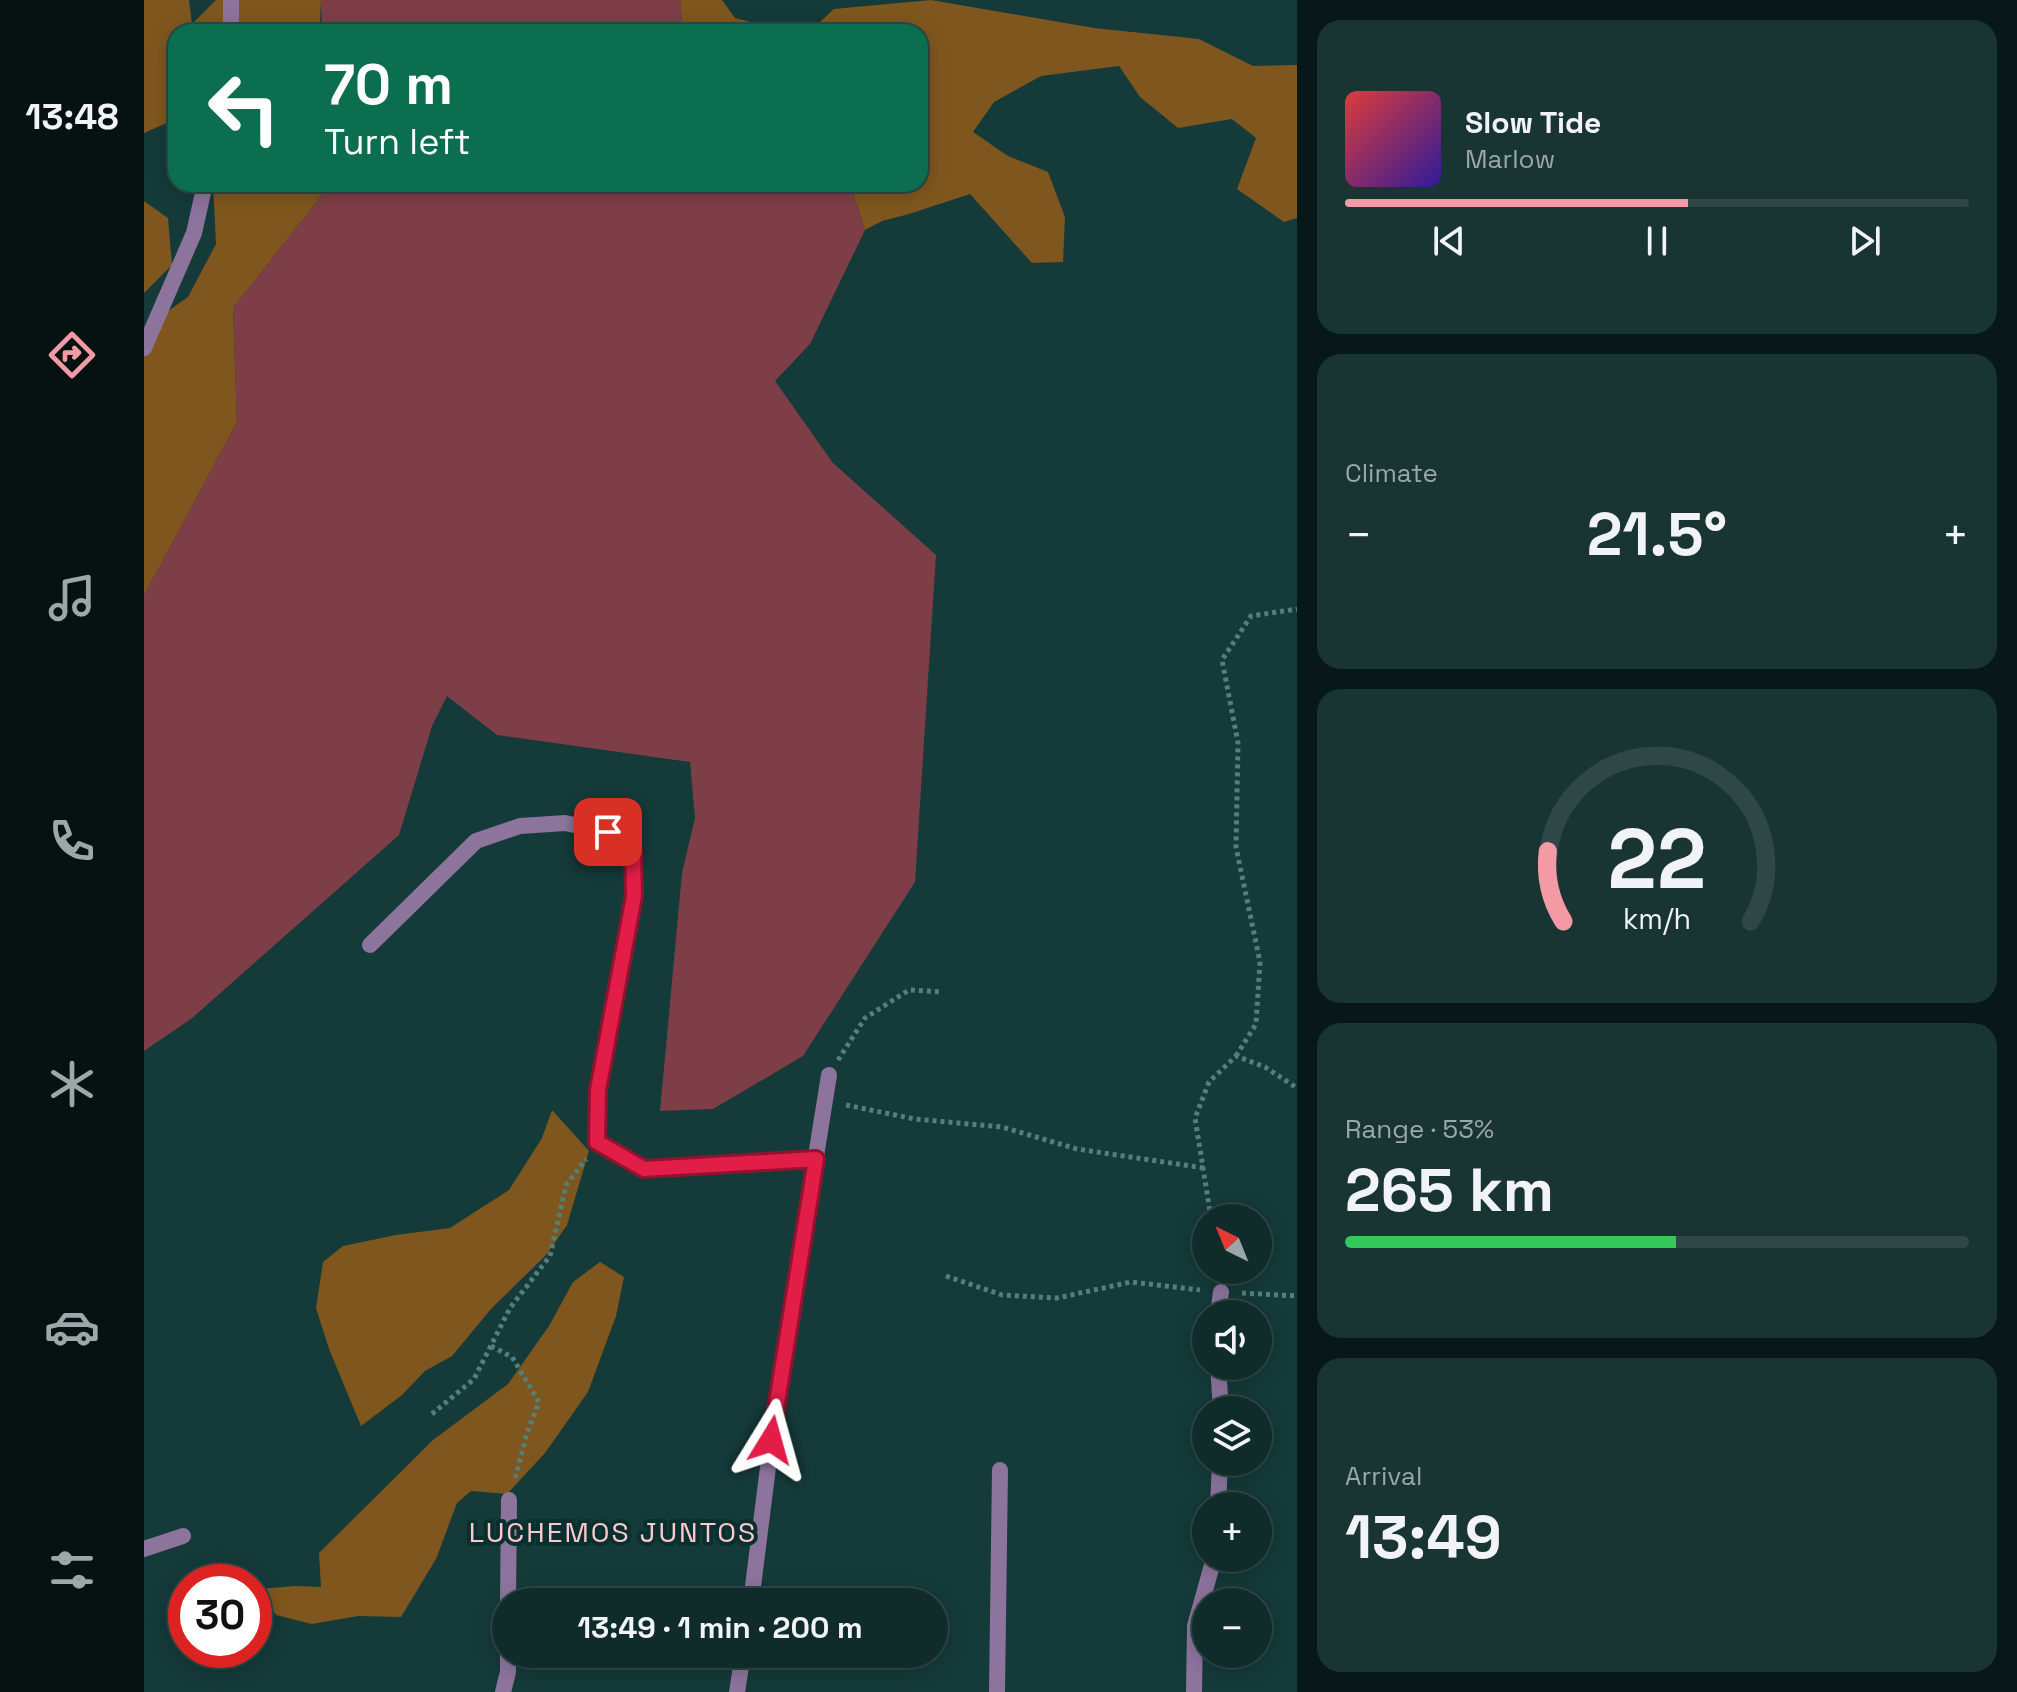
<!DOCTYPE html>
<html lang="en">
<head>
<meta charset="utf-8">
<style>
	:root { --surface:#0f2c2b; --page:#183433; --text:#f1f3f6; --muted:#9ba7a9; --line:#2f4847; --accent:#f49aa5 }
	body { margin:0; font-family:"Space Grotesk",sans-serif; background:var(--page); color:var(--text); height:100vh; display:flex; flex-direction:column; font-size:30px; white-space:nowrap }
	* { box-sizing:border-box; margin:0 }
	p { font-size:26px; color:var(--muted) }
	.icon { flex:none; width:44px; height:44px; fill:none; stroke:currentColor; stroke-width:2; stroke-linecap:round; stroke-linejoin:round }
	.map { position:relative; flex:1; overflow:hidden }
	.drawer { display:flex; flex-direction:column; gap:20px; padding:20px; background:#081818; width:720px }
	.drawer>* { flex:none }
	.hud { position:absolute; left:24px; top:24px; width:760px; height:168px; border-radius:24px; box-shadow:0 4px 20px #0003,0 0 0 2px var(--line); background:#0b6e4f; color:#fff; overflow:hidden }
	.needle { width:52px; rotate:317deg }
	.fabs { position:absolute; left:1048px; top:1204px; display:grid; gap:16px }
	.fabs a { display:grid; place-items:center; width:80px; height:80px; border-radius:50%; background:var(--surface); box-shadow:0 4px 20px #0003,0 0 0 2px var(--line); font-size:40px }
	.speed { position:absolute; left:24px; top:1564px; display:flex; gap:16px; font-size:40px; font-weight:700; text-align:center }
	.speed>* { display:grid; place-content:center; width:104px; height:104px; border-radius:50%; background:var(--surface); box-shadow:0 4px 20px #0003,0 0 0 2px var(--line); line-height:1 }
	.speed .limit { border:12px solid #d22; background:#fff; color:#111 }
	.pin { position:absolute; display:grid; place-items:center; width:68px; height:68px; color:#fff; margin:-34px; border-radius:16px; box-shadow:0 4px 12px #0006 }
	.me { position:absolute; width:88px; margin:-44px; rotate:8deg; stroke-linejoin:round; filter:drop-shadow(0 0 6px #0008) }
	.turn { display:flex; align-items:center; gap:28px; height:168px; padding:0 24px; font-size:36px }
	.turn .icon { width:104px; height:104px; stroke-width:2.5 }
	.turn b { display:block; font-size:56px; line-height:68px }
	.big { font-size:60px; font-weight:700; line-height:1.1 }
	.drawer .widget { flex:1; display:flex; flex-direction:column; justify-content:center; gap:12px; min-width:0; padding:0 28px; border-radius:24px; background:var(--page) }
	.drawer .dial { align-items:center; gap:0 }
	.dial svg { height:208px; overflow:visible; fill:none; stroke:var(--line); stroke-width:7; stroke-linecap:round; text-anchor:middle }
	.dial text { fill:var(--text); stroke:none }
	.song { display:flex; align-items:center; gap:24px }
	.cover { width:96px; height:96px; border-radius:12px; background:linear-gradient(135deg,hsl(0 70% 55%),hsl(250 70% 35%)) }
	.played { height:8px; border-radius:4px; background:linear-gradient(90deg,var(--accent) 55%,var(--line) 55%) }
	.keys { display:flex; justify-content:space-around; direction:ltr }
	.heat { display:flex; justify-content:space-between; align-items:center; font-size:44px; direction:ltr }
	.charge { height:12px; border-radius:6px; background:linear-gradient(90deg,#34c759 53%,var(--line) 0) }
	.trip { position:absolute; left:348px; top:1588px; width:456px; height:80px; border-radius:40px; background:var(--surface); box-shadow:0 4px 20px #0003,0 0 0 2px var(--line); font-weight:700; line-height:80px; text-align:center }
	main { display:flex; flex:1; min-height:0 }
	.menu { display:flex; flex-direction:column; width:144px; justify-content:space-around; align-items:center; background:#061211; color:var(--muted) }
	.menu .icon { width:56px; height:56px }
	.menu .current { color:var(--accent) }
	.menu b { font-size:36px; color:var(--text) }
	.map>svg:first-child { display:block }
	.forest { fill:#7f571e }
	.water { fill:#7e3e47 }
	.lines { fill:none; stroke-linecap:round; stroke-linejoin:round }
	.path { stroke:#537f7d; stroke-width:5; stroke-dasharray:4 4; stroke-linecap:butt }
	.minor { stroke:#8d749d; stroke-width:16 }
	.route-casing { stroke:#92132f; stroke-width:20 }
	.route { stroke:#e11d48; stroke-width:14 }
	.labels { text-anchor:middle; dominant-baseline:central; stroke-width:8; stroke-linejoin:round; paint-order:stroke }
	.neighbourhood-label { font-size:28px; letter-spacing:2px; fill:#fdc8cd; stroke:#07302f }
</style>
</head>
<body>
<main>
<nav class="menu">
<b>13:48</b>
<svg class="icon current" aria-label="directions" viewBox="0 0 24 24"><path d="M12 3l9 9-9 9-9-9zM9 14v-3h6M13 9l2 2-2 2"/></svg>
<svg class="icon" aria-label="music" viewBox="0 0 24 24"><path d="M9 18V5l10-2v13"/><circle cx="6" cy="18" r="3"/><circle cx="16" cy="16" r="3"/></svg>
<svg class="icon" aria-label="phone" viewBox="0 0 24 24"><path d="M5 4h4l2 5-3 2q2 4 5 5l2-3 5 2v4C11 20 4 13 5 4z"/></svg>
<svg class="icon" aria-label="climate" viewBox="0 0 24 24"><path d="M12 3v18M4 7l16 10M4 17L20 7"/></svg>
<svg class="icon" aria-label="car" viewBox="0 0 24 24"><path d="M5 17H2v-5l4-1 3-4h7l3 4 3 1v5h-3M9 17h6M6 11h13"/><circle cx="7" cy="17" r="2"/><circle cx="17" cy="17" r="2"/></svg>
<svg class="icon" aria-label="filters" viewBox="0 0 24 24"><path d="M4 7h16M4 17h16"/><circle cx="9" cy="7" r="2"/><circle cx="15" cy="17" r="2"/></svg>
</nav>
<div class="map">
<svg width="1153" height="1692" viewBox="0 0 1153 1692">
	<rect width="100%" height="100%" fill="#143a39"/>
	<path class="forest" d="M0,0H45L48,24L72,0H177L176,25L172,32H32V119L0,133Z
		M536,0H578L591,18L647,32H539Z
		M787,0L950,28L1055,39L1109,66L1153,65V218L1140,222L1093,189L1112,138L1088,119L1034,128L996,97L975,66L897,76L850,102L829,132L864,156L904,172L921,217L919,262L888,263L826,194L765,214L738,221L721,230L706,184H776V32H665L690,9Z
		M69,184H120L123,188L135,184H187L89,308L93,422L0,596V328L44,297L72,244Z
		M0,201L24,218L28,265L0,293Z
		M408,1110L445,1151L423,1225L403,1254L347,1309L308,1356L281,1371L258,1395L217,1426L185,1349L172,1308L179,1262L199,1246L252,1235L306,1228L365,1190L398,1138Z
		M456,1262L480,1277L472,1316L444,1392L401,1453L363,1494L327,1491L313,1503L292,1559L257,1617L214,1616L168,1624L132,1615L116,1589L151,1586L177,1587L175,1553L289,1440L364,1384L405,1326L429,1282Z"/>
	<path class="water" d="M177,0H536L539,32H178Z
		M187,184H706L721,230L666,344L631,381L689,463L792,555L771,882L659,1056L569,1109L516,1111L538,873L551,818L546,762L353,735L303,696L288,726L255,835L47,1019L0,1051V596L93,422L89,308Z"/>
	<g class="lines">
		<path class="path" d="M1092,1056L1112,1024L1116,962L1092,847L1094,743L1078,660L1107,616L1153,609
			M694,1060L721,1018L765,990L798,992
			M702,1105L771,1119L858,1127L933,1149L1060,1168
			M1067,1218L1051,1118L1065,1082L1092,1056L1121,1067L1153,1088
			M802,1276L858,1295L913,1298L987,1282L1056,1290
			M1098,1293L1153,1296
			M347,1346L368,1357L395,1402L383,1433L371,1479
			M288,1414L330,1379L366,1308L406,1256L422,1185L442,1159"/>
		<path class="minor" d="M87,32V0
			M0,348L50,233L61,184
			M226,945L332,841L376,826L421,823L464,832L489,852L490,896L454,1090L453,1142L500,1169L672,1159
			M1074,1314L1077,1292
			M1074,1366L1077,1410
			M1074,1506L1076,1462
			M0,1549L39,1536
			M364,1602L365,1500
			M607,1602L631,1412L685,1075
			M359,1692L364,1672V1654
			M593,1692L599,1654
			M853,1692L856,1470
			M1050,1692L1051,1626L1070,1558"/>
	</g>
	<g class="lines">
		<defs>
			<path id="route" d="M464,832L489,852L490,896L454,1090L453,1142L500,1169L672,1159L627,1440"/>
		</defs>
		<use href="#route" class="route-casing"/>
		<use href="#route" class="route"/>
	</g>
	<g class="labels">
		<g class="neighbourhood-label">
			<text x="469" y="1532">LUCHEMOS JUNTOS</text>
		</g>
	</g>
</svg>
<div class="fabs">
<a><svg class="needle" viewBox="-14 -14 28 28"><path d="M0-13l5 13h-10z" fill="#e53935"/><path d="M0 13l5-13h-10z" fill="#9ba7a9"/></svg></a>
<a><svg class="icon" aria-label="sound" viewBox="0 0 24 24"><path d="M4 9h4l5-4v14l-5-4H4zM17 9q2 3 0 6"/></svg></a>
<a><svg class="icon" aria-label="layers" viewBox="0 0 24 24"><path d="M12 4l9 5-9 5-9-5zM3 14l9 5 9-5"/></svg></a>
<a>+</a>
<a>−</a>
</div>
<div class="speed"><div class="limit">30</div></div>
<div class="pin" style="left:464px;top:832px;background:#d93025"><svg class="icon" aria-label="arrive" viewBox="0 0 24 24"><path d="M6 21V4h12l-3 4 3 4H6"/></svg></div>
<svg class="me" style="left:627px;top:1440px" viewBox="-20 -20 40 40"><path d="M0-17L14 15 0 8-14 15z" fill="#e11d48" stroke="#fff" stroke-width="4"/></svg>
<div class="trip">13:49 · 1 min · 200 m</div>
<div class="hud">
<div class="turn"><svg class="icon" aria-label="left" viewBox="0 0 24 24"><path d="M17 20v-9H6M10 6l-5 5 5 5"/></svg><div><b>70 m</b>Turn left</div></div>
</div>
</div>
<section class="drawer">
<div class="widget">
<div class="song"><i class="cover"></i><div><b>Slow Tide</b><p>Marlow</p></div></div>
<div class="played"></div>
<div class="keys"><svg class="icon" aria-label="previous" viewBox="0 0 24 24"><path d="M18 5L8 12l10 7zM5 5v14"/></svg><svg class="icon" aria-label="pause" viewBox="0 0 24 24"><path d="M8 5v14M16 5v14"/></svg><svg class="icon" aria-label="next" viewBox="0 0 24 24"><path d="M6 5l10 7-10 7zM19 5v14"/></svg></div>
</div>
<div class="widget"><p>Climate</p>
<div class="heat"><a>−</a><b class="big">21.5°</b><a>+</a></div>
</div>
<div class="widget dial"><svg viewBox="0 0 100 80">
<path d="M14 69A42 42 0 1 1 86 69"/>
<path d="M14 69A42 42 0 0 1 8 42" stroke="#f49aa5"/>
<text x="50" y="56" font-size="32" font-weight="700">22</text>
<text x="50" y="72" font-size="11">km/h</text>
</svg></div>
<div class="widget"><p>Range · 53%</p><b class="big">265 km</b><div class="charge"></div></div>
<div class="widget"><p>Arrival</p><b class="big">13:49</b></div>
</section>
</main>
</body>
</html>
